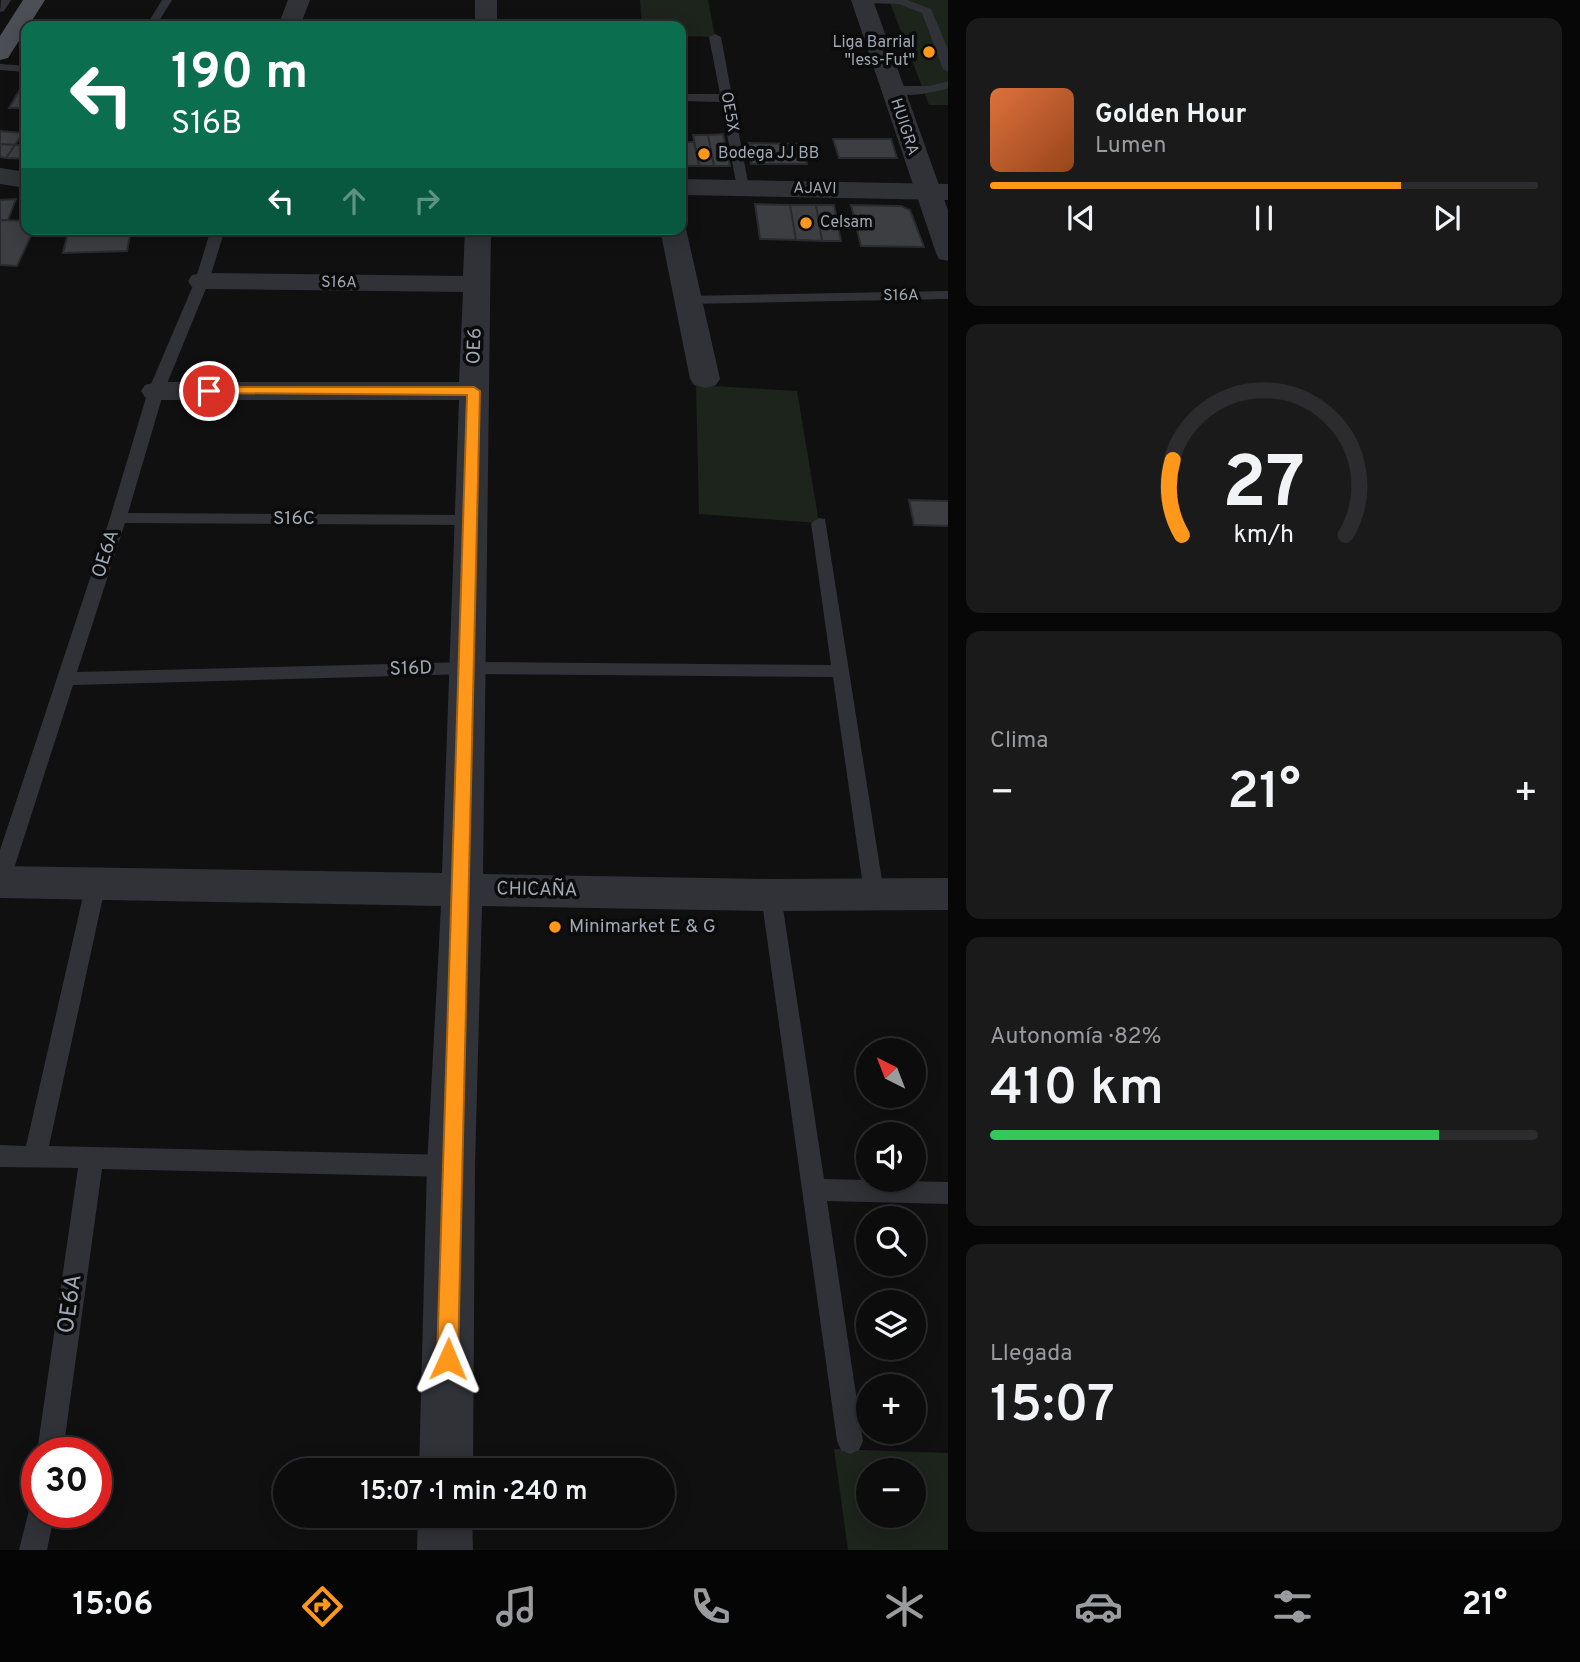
<!DOCTYPE html>
<html lang="es">
<head>
<meta charset="utf-8">
<style>
	:root { --surface:#0c0c0d; --page:#1a1a1b; --text:#f1f3f6; --muted:#9a9b9d; --line:#2c2c2e; --accent:#ff981a }
	body { margin:0; font-family:Overpass,sans-serif; background:var(--page); color:var(--text); height:100vh; display:flex; flex-direction:column; font-size:26px; white-space:nowrap }
	* { box-sizing:border-box; margin:0 }
	p { font-size:23px; color:var(--muted) }
	.icon { flex:none; width:38px; height:38px; fill:none; stroke:currentColor; stroke-width:2; stroke-linecap:round; stroke-linejoin:round }
	.map { position:relative; flex:1; overflow:hidden }
	.panel { display:flex; flex-direction:column; gap:18px; padding:18px; background:#070707; width:632px }
	.panel>* { flex:none }
	.hud { position:absolute; left:21px; top:21px; width:665px; height:214px; border-radius:14px; box-shadow:0 4px 18px #0003,0 0 0 2px var(--line); background:#0b6e4f; color:#fff; overflow:hidden }
	.needle { width:46px; rotate:318deg }
	.controls { position:absolute; left:856px; top:1038px; display:grid; gap:14px }
	.controls a { display:grid; place-items:center; width:70px; height:70px; border-radius:50%; background:var(--surface); box-shadow:0 4px 18px #0003,0 0 0 2px var(--line); font-size:35px }
	.speed { position:absolute; left:21px; top:1437px; display:flex; gap:14px; font-size:35px; font-weight:700; text-align:center }
	.speed>* { display:grid; place-content:center; width:91px; height:91px; border-radius:50%; background:var(--surface); box-shadow:0 4px 18px #0003,0 0 0 2px var(--line); line-height:1 }
	.speed .limit { border:10px solid #d22; background:#fff; color:#111 }
	.pin { position:absolute; display:grid; place-items:center; width:60px; height:60px; color:#fff; margin:-30px; border:4px solid #fff; border-radius:50%; box-shadow:0 2px 7px #0007 }
	.me { position:absolute; width:77px; margin:-38px; rotate:1deg; stroke-linejoin:round; filter:drop-shadow(0 0 5px #0008) }
	.turn { display:flex; align-items:center; gap:24px; height:147px; padding:0 35px; font-size:32px }
	.turn .icon { width:91px; height:91px; stroke-width:2.5 }
	.turn b { display:block; font-size:49px; line-height:60px }
	.lanes { display:flex; align-items:center; height:66px; padding:0 35px; background:#0003; justify-content:center; gap:35px; direction:ltr }
	.lanes .off { opacity:.35 }
	.big { font-size:52px; font-weight:600; line-height:1.1 }
	.panel .tile { flex:1; display:flex; flex-direction:column; justify-content:center; gap:10px; min-width:0; padding:0 24px; border-radius:14px; background:var(--page) }
	.panel .dial { align-items:center; gap:0 }
	.dial svg { height:182px; overflow:visible; fill:none; stroke:var(--line); stroke-width:7; stroke-linecap:round; text-anchor:middle }
	.dial text { fill:var(--text); stroke:none }
	.song { display:flex; align-items:center; gap:21px }
	.cover { width:84px; height:84px; border-radius:10px; background:linear-gradient(135deg,hsl(20 70% 55%),hsl(20 70% 35%)) }
	.played { height:7px; border-radius:4px; background:linear-gradient(90deg,var(--accent) 75%,var(--line) 75%) }
	.keys { display:flex; justify-content:space-around; direction:ltr }
	.heat { display:flex; justify-content:space-between; align-items:center; font-size:38px; direction:ltr }
	.charge { height:10px; border-radius:5px; background:linear-gradient(90deg,#34c759 82%,var(--line) 0) }
	.trip { position:absolute; left:273px; top:1458px; width:402px; height:70px; border-radius:35px; background:var(--surface); box-shadow:0 4px 18px #0003,0 0 0 2px var(--line); font-weight:600; line-height:70px; text-align:center }
	.tab-bar { display:flex; height:112px; justify-content:space-around; align-items:center; background:#050505; color:var(--muted) }
	.tab-bar .icon { width:49px; height:49px }
	.tab-bar .selected { color:var(--accent) }
	.tab-bar b { font-size:32px; color:var(--text) }
	main { display:flex; flex:1; min-height:0 }
	.map>svg:first-child { display:block }
	.green { fill:#1c241c; fill-rule:evenodd }
	.building { fill:#3c3e42; stroke:#292a2e; stroke-width:2 }
	.lines { fill:none; stroke-linecap:round; stroke-linejoin:round }
	.service { fill:#303237; fill-rule:evenodd }
	.minor { fill:#303237; fill-rule:evenodd }
	.tertiary { fill:#303237; fill-rule:evenodd }
	.primary { fill:#4c4f56; fill-rule:evenodd }
	.route { fill:#ff981a; stroke:#a66311; stroke-width:2 }
	.poi-dot { fill:#ff981a; stroke:#0b0b0c; stroke-width:2.5 }
	.labels { text-anchor:middle; dominant-baseline:central; stroke-width:7; stroke-linejoin:round; paint-order:stroke }
	.far-poi-label { font-size:16px; fill:#9fa8b4; stroke:#0b0b0c; text-anchor:start }
	.far-street-label { font-size:16px; fill:#9fa8b4; stroke:#0b0b0c }
	.street-label { font-size:19px; fill:#9fa8b4; stroke:#0b0b0c }
	.poi-label { font-size:19px; fill:#9fa8b4; stroke:#0b0b0c; text-anchor:start }
	.near-street-label { font-size:23px; fill:#9fa8b4; stroke:#0b0b0c }
</style>
</head>
<body>
<main>
<div class="map">
<svg width="949" height="1550" viewBox="0 0 949 1550">
	<rect width="100%" height="100%" fill="#101011"/>
	<path class="green" d="M640,0H708L715,37L681,36V26H642Z
		M889,0H948V105H929Z
		M696,385L797,391L819,523L699,514Z
		M834,1449L948,1453V1550H848ZM868,1470H914V1516H868Z"/>
	<path class="building" d="M26,79V108H9Z
		M0,131L23,133L15,145L0,144Z
		M723,134L730,166H714L708,135Z
		M693,135H708L714,166H699Z
		M833,139H891L897,158H839Z
		M681,142H694L699,166H681Z
		M748,143L803,144L807,164H751Z
		M0,144L15,145L6,158L0,157Z
		M15,145H26V159L6,158Z
		M16,199L8,220H0V200Z
		M755,204L790,205L796,240L760,239Z
		M790,205H816L822,241L796,240Z
		M816,205H834L841,241H822Z
		M851,205L901,206L910,210L924,247L861,246Z
		M0,220L26,221V229H34L17,266L0,265Z
		M69,229H131L127,251L63,253Z
		M365,229H396L395,234H365Z
		M396,229H423V234H395Z
		M909,500L949,501V526L914,525Z"/>
	<g class="lines">
		<path class="service" d="M11,0L4,11L0,12L1,0Z
			M162,0H172L156,26H146Z
			M857,0H907L931,9L949,52V72L943,69L922,13L899,4L862,3Z
			M715,34L721,37L749,188L743,192L737,188L721,102L681,101V94H720L709,37Z
			M0,64L26,66V72L0,70Z
			M949,81V88C932,93 900,100 886,90L892,86H929Z
			M211,229H225L209,281L164,391L128,513L470,515L478,520L470,525L125,523L77,672L468,662L831,665L811,523L819,518L825,519L884,893L881,899L874,901L867,899L864,893L833,677L468,674L73,685L10,881L7,887L0,889V850L110,518L148,391L195,281Z
			M949,291V299L686,304L679,300L686,296Z
			M96,875L103,877L106,883L49,1146L451,1155L459,1158L463,1166L459,1174L451,1177L102,1169L63,1452H37L78,1168L0,1167V1145L26,1146L86,883L89,877Z
			M771,887L778,889L781,895L824,1179L949,1182V1204L827,1201L863,1441L859,1450L850,1454L841,1450L837,1441L761,895L764,889Z
			M37,1500V1512H55L47,1550H19L31,1502Z"/>
		<path class="minor" d="M288,0H310L300,26H278Z
			M475,0H497V26H475Z
			M851,0H873L949,213V261L939,259L936,253Z
			M681,223L686,229L720,379L716,385L705,388L694,385L690,379L660,229H681Z
			M465,229H491L483,874L771,879L949,878V910L771,911L482,906L475,1166L473,1470H419L427,1166L441,906L0,898V866L442,873L459,400H156L145,397L141,391L145,385L156,382H459L463,292L202,289L192,287L188,281L192,275L202,273L463,276Z
			M418,1516H472L473,1550H417Z"/>
		<path class="tertiary" d="M0,168L26,172V188L0,184Z
			M681,179L949,184V200L681,195Z"/>
		<path class="primary" d="M23,0H45L8,58L0,60V36Z"/>
	</g>
	<path class="route" d="M209,387H474L480,391L458,1359L455,1367L448,1370L440,1367L437,1359L467,395L205,393V388Z"/>
	<g class="poi-dot">
		<circle cx="929" cy="52" r="7"/>
		<circle cx="704" cy="154" r="7"/>
		<circle cx="806" cy="223" r="7"/>
		<circle cx="555" cy="927" r="7"/>
	</g>
	<g class="labels">
		<g class="far-poi-label">
			<text x="915" y="43" text-anchor="end">Liga Barrial<tspan x="915" dy="18">"Iess-Fut"</tspan></text>
			<text x="718" y="154">Bodega JJ BB</text>
			<text x="820" y="223">Celsam</text>
		</g>
		<g class="far-street-label">
			<text transform="translate(729 112) rotate(80)">OE5X</text>
			<text transform="translate(904 127) rotate(72)">HUIGRA</text>
			<text transform="translate(815 189) rotate(1)">AJAVI</text>
			<text transform="translate(339 283) rotate(1)">S16A</text>
			<text transform="translate(901 296) rotate(-1)">S16A</text>
		</g>
		<g class="street-label">
			<text transform="translate(475 346) rotate(-88)">OE6</text>
			<text x="294" y="519">S16C</text>
			<text transform="translate(106 554) rotate(-72)">OE6A</text>
			<text transform="translate(411 669) rotate(-2)">S16D</text>
			<text transform="translate(537 890) rotate(1)">CHICAÑA</text>
		</g>
		<g class="poi-label">
			<text x="569" y="927">Minimarket E &amp; G</text>
		</g>
		<g class="near-street-label">
			<text transform="translate(71 1304) rotate(-82)">OE6A</text>
		</g>
	</g>
</svg>
<div class="controls">
<a><svg class="needle" viewBox="-14 -14 28 28"><path d="M0-13l5 13h-10z" fill="#e53935"/><path d="M0 13l5-13h-10z" fill="#9a9b9d"/></svg></a>
<a><svg class="icon" aria-label="sound" viewBox="0 0 24 24"><path d="M4 9h4l5-4v14l-5-4H4zM17 9q2 3 0 6"/></svg></a>
<a><svg class="icon" aria-label="search" viewBox="0 0 24 24"><circle cx="10" cy="10" r="6"/><path d="M15 15l6 6"/></svg></a>
<a><svg class="icon" aria-label="layers" viewBox="0 0 24 24"><path d="M12 4l9 5-9 5-9-5zM3 14l9 5 9-5"/></svg></a>
<a>+</a>
<a>−</a>
</div>
<div class="speed"><div class="limit">30</div></div>
<div class="pin" style="left:209px;top:391px;background:#d93025"><svg class="icon" aria-label="arrive" viewBox="0 0 24 24"><path d="M6 21V4h12l-3 4 3 4H6"/></svg></div>
<svg class="me" style="left:448px;top:1359px" viewBox="-20 -20 40 40"><path d="M0-17L14 15 0 8-14 15z" fill="#ff981a" stroke="#fff" stroke-width="4"/></svg>
<div class="trip">15:07 · 1 min · 240 m</div>
<div class="hud">
<div class="turn"><svg class="icon" aria-label="left" viewBox="0 0 24 24"><path d="M17 20v-9H6M10 6l-5 5 5 5"/></svg><div><b>190 m</b>S16B</div></div>
<div class="lanes"><svg class="icon" aria-label="left" viewBox="0 0 24 24"><path d="M17 20v-9H6M10 6l-5 5 5 5"/></svg><svg class="icon off" aria-label="ahead" viewBox="0 0 24 24"><path d="M12 20V5M6 11l6-6 6 6"/></svg><svg class="icon off" aria-label="right" viewBox="0 0 24 24"><path d="M7 20v-9h11M14 6l5 5-5 5"/></svg></div>
</div>
</div>
<section class="panel">
<div class="tile">
<div class="song"><i class="cover"></i><div><b>Golden Hour</b><p>Lumen</p></div></div>
<div class="played"></div>
<div class="keys"><svg class="icon" aria-label="previous" viewBox="0 0 24 24"><path d="M18 5L8 12l10 7zM5 5v14"/></svg><svg class="icon" aria-label="pause" viewBox="0 0 24 24"><path d="M8 5v14M16 5v14"/></svg><svg class="icon" aria-label="next" viewBox="0 0 24 24"><path d="M6 5l10 7-10 7zM19 5v14"/></svg></div>
</div>
<div class="tile dial"><svg viewBox="0 0 100 80">
<path d="M14 69A42 42 0 1 1 86 69"/>
<path d="M14 69A42 42 0 0 1 10 36" stroke="#ff981a"/>
<text x="50" y="56" font-size="32" font-weight="700">27</text>
<text x="50" y="72" font-size="11">km/h</text>
</svg></div>
<div class="tile"><p>Clima</p>
<div class="heat"><a>−</a><b class="big">21°</b><a>+</a></div>
</div>
<div class="tile"><p>Autonomía · 82%</p><b class="big">410 km</b><div class="charge"></div></div>
<div class="tile"><p>Llegada</p><b class="big">15:07</b></div>
</section>
</main>
<nav class="tab-bar">
<b>15:06</b>
<svg class="icon selected" aria-label="directions" viewBox="0 0 24 24"><path d="M12 3l9 9-9 9-9-9zM9 14v-3h6M13 9l2 2-2 2"/></svg>
<svg class="icon" aria-label="music" viewBox="0 0 24 24"><path d="M9 18V5l10-2v13"/><circle cx="6" cy="18" r="3"/><circle cx="16" cy="16" r="3"/></svg>
<svg class="icon" aria-label="phone" viewBox="0 0 24 24"><path d="M5 4h4l2 5-3 2q2 4 5 5l2-3 5 2v4C11 20 4 13 5 4z"/></svg>
<svg class="icon" aria-label="climate" viewBox="0 0 24 24"><path d="M12 3v18M4 7l16 10M4 17L20 7"/></svg>
<svg class="icon" aria-label="car" viewBox="0 0 24 24"><path d="M5 17H2v-5l4-1 3-4h7l3 4 3 1v5h-3M9 17h6M6 11h13"/><circle cx="7" cy="17" r="2"/><circle cx="17" cy="17" r="2"/></svg>
<svg class="icon" aria-label="filters" viewBox="0 0 24 24"><path d="M4 7h16M4 17h16"/><circle cx="9" cy="7" r="2"/><circle cx="15" cy="17" r="2"/></svg>
<b>21°</b>
</nav>
</body>
</html>
